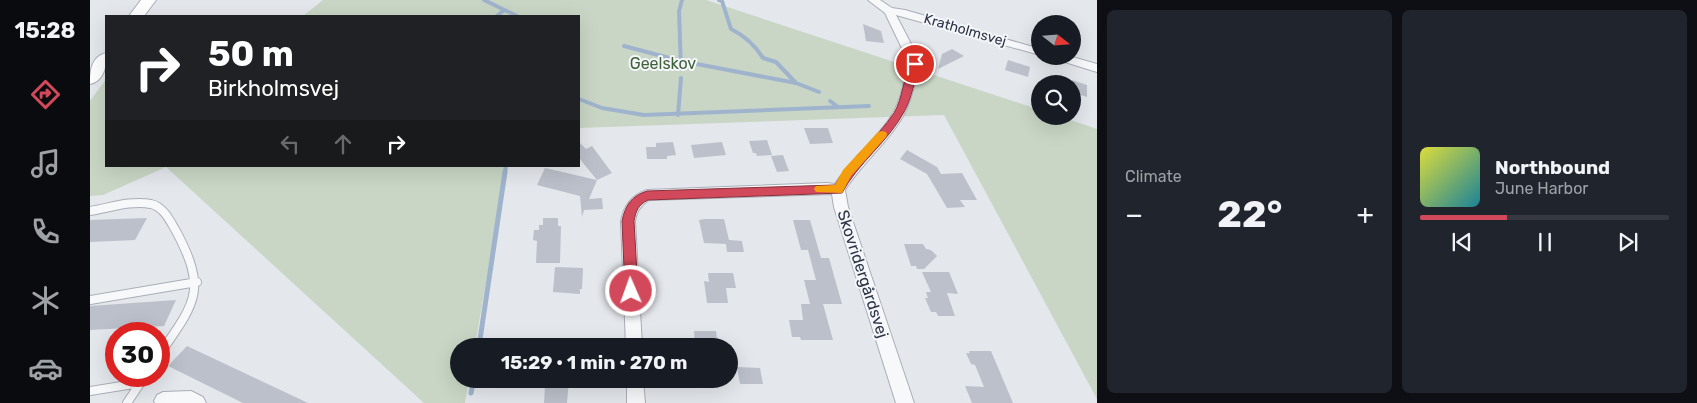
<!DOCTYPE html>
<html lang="en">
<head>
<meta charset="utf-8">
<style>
	:root { --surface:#171b24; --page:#20242c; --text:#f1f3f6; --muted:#9ea1a6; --line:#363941; --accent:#d1495b }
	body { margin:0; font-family:Rubik,sans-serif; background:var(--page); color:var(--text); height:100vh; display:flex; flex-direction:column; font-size:19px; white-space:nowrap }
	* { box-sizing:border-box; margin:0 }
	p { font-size:16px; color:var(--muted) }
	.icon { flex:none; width:28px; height:28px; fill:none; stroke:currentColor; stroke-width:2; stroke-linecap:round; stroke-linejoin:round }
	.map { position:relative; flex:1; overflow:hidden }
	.details { display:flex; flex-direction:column; gap:10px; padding:10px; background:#0d0f14; width:600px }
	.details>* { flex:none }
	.hud { position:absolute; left:15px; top:15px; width:475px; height:152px; border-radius:0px; box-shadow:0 5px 20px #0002; background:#202124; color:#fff; overflow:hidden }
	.needle { width:32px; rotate:107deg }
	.controls { position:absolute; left:941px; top:15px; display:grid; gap:10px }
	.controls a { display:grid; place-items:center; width:50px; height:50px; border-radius:50%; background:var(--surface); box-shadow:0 5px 20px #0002; font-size:25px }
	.speed { position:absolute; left:15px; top:322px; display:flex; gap:10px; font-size:25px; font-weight:700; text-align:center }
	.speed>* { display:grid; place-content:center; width:65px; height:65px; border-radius:50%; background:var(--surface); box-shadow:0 5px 20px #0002; line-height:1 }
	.speed .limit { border:8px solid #d22; background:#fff; color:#111 }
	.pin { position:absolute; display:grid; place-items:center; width:42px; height:42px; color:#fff; margin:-21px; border:2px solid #fff; border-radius:50%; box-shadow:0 1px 5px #0007 }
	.me { position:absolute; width:55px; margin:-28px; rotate:358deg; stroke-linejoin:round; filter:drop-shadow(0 0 4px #0008) }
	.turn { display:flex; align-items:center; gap:18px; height:105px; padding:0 20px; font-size:22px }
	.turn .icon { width:65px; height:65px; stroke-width:2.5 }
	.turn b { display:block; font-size:35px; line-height:42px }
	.lanes { display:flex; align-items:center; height:48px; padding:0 20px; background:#0003; justify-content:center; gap:25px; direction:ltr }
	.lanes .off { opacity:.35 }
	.big { font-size:38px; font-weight:700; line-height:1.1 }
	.details .card { flex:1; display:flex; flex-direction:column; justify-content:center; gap:8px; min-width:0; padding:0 18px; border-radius:8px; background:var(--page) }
	.song { display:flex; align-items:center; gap:15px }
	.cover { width:60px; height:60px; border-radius:8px; background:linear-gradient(135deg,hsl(60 70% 55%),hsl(190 70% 35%)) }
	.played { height:5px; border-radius:2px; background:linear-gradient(90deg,var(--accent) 35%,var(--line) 35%) }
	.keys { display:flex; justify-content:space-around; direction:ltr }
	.heat { display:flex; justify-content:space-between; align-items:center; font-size:28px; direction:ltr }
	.details .tiles { flex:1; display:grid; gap:10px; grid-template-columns:repeat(2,1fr) }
	.trip { position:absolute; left:360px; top:338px; width:288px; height:50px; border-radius:25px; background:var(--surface); box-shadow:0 5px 20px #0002; font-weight:700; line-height:50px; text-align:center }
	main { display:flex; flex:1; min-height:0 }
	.tabs { display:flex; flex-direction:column; width:90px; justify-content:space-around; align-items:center; background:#090b0e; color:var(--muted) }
	.tabs .icon { width:35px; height:35px }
	.tabs .active { color:var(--accent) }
	.tabs b { font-size:22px; color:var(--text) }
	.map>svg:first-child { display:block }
	.green { fill:#c9d6c5 }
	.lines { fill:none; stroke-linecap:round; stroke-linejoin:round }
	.stream-far1 { stroke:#9fb4cc; stroke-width:4 }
	.stream { stroke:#9fb4cc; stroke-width:5 }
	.building { fill:#bbc0ca }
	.lane-casing { stroke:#a9aeb7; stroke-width:10 }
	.street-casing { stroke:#a9aeb7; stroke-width:2 }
	.secondary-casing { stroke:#a9aeb7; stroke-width:2 }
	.lane { stroke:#f7f8fa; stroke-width:8 }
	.street { fill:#f7f8fa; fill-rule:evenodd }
	.secondary { fill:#fff; fill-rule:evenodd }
	.route { fill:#d1495b; stroke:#882f3b }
	.slow { fill:#f59e0b }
	.labels { text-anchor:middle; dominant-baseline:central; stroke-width:4; stroke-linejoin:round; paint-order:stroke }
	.far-street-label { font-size:14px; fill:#2b3445; stroke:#f4f6f9 }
	.park-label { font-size:16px; fill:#3f6138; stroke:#f4f6f9 }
	.street-label { font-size:16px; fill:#2b3445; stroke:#f4f6f9 }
</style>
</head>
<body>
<main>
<nav class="tabs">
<b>15:28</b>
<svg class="icon active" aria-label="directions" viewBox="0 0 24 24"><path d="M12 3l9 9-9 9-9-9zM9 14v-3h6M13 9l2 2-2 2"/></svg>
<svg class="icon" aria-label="music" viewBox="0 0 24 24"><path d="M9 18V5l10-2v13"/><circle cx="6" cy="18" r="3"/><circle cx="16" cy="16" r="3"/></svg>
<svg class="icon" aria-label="phone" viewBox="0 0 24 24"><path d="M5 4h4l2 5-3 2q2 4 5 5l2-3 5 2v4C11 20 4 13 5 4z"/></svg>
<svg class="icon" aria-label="climate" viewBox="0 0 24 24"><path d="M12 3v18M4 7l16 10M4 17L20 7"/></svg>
<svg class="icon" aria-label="car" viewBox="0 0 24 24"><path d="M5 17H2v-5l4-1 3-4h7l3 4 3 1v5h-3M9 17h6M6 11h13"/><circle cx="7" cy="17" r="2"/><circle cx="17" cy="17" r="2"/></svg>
</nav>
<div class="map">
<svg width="1007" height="403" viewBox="0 0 1007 403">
	<rect width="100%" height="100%" fill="#e4e7ec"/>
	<path class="green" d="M233,0H616L950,110V116H969L1007,129V399L854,115L489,128V16H213Z
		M16,79V166H416L385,346H369V379H379L375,403H334L76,167L13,195L0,196V101Z"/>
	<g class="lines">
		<path class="stream-far1" d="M394,0L427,16
			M629,0L632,1L641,29C655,36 665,45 673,58L686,62L706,83L729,92
			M407,16L414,10
			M534,46L591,61L706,83
			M591,69L589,11L592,0
			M489,99L512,108L554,115L779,106
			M740,101L748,107
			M588,115L591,78
			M415,173L416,166"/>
		<path class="stream" d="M389,346L415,172
			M381,393L384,379"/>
	</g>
	<path class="building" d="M773,24L791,31L794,43L776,41Z
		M862,49L874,56L848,69L852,54Z
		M918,60L940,67L938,77L915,70Z
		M982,80L997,85V97L982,92Z
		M714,128H738L743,143L720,144Z
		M677,140L682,155L667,156L666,153H663L659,141Z
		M489,142L496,149L502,146L522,173L507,180L499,199L512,198L513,209L494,210L492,217L490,196L447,185L455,168L507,180L489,158Z
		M583,142L586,155L577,156V159H557L556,147H566V143Z
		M632,142L636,155L604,158L601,145Z
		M817,150L847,167L851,174L872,173L887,200H870L875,207L857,208L837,174L810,159Z
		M693,155L699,171L687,172L681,156Z
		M57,218L45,240L0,242V220Z
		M453,218H468V226H471L470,263H446L447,241L443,240L444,230H449V225H453Z
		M615,219H634L639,240L652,241L654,252H637L636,244L614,243L609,220Z
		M703,220H720L731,258H739L752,304H733L743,340H711L710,337H702L699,320H713L711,304H720L714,280H726L718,250H711Z
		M814,244H833L836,249L841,250L847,256L834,269H827L826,266H821Z
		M465,267L493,268L492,289H490V294L463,292Z
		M832,272H859L868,294L857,293L865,316H848L846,312H841L835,298H838L836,292H841Z
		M618,273H643L646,288H636L638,303H617L614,281L619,282Z
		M86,300L74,326L0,330V306Z
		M604,331H626L628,346H605Z
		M97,346L218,403H153L78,366Z
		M879,351H901L923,403H882L875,386L894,387L885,365L881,364L876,353H880Z
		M647,367L670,368L673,384H650Z
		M460,379H479L477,403H454L455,386H459Z"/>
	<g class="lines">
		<defs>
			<path id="lane" d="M0,211C19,208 41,200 61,204C74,207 80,221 86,231C118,291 105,303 69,355
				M0,300L107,282
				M0,391L50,383
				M37,403L55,376"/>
			<path id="street" d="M778,0H790L802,8L815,10L950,49V55L806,15L831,63C824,84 821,106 808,124C792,148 770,166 755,190L758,207L824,403H806L744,207L742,194L559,200C550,206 547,211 545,221L552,346H536L531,221C534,205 542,195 557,190L737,183L745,184C760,160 784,142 800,118C811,102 814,81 819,63L795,13Z
				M961,56H979L1007,64V72L962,58Z
				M537,379H553L555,403H537Z
				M101,391L113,397L116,403H65L64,401L67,395L73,392Z"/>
			<path id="secondary" d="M51,0H66L54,16H39Z
				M16,53C17,66 14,81 0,84C0,71 1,57 16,53Z"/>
		</defs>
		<use href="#lane" class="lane-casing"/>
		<use href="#street" class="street-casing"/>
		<use href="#secondary" class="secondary-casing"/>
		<use href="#lane" class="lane"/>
		<use href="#street" class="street"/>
		<use href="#secondary" class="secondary"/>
	</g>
	<path class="route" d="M822,61H825L829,64C825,79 822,98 814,112C798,142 768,163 752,193L558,200C548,205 546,211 544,221L548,291L546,295L541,296L537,295L535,291L532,221C535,206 541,196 557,191L745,185C760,158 787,139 804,113C813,98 813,77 822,61Z"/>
	<path class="slow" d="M792,131L796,132L797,134L796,137L761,176L752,193L726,192L724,189L726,186L745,185L753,170L788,132Z"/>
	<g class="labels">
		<g class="far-street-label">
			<text transform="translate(875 30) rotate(16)">Kratholmsvej</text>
		</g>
		<g class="park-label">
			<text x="573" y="63">Geelskov</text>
		</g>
		<g class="street-label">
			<text transform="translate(773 274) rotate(72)">Skovridergårdsvej</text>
		</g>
	</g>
</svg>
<div class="controls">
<a><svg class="needle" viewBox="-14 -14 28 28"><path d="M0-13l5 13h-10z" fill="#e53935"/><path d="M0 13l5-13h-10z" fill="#9ea1a6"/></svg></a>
<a><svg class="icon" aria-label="search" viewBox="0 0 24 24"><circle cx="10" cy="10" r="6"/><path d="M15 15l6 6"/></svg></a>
</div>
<div class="speed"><div class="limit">30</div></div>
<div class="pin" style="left:825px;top:64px;background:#d93025"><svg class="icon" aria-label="arrive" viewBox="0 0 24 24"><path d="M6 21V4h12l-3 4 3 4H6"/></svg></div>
<svg class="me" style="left:541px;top:291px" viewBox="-20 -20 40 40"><circle r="17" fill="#d1495b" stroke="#fff" stroke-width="3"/><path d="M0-11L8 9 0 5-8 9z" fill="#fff"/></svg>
<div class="trip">15:29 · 1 min · 270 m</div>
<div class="hud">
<div class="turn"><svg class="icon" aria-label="right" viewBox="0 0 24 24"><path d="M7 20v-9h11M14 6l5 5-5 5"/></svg><div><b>50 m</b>Birkholmsvej</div></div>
<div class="lanes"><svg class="icon off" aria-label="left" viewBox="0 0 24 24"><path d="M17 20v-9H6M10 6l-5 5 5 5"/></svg><svg class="icon off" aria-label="ahead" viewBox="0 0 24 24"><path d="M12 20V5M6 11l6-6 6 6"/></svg><svg class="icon" aria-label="right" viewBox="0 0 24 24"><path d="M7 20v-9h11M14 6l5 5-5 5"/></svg></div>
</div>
</div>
<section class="details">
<div class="tiles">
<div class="card"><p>Climate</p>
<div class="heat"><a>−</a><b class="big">22°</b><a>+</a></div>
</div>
<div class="card">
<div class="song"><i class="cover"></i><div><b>Northbound</b><p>June Harbor</p></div></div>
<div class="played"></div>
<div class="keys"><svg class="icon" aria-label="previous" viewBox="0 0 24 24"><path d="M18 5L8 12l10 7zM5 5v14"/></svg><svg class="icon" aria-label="pause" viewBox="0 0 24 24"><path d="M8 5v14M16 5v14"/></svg><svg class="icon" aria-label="next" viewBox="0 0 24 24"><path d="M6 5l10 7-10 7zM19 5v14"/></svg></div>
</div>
</div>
</section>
</main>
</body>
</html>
